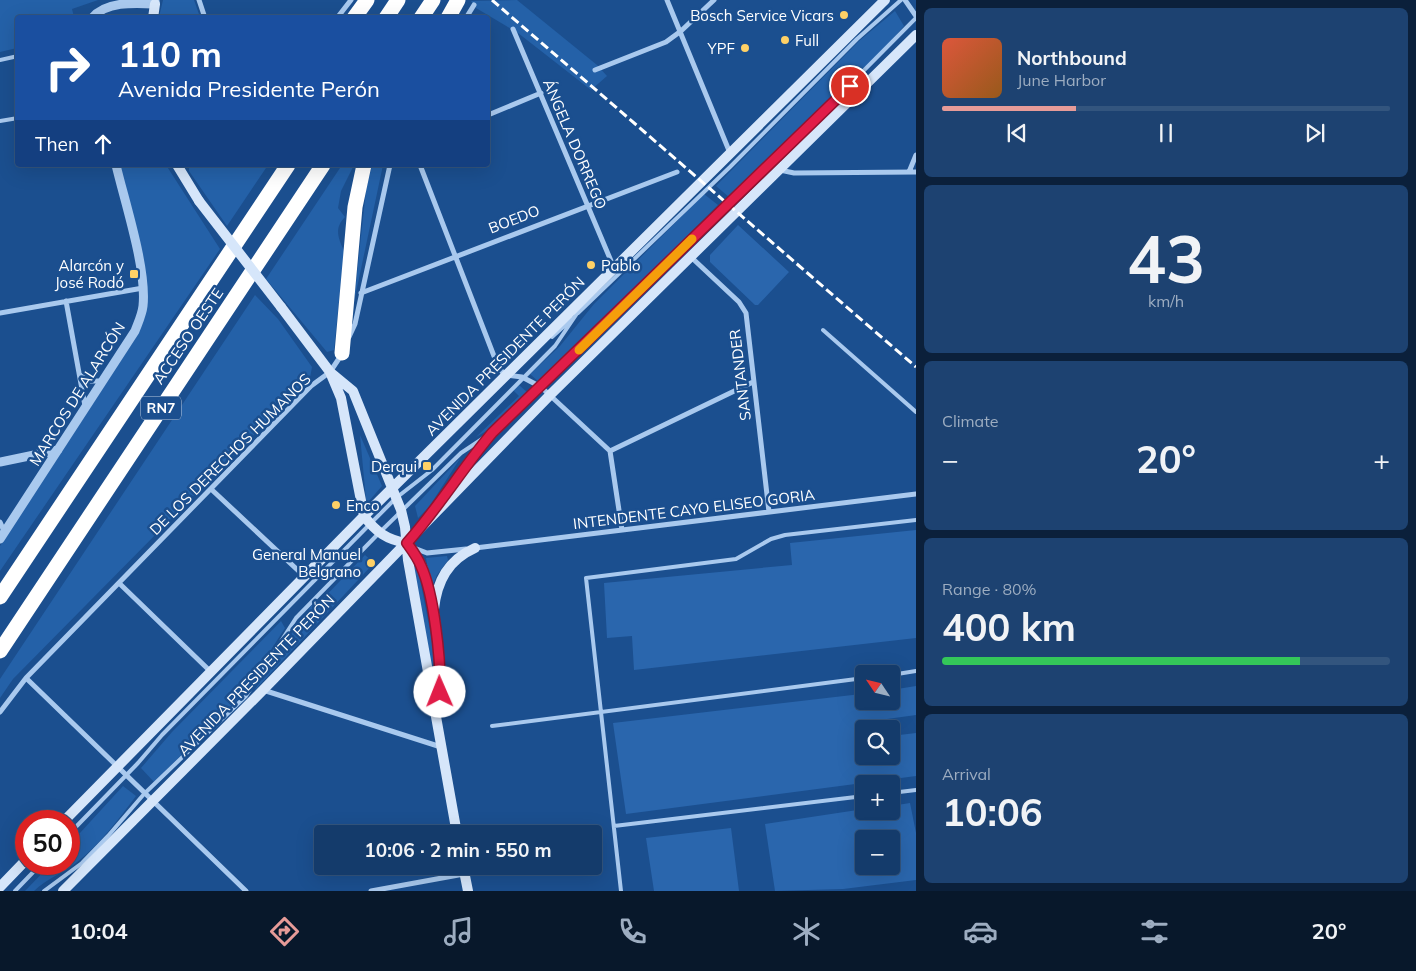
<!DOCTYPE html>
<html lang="en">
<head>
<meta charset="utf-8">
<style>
	:root { --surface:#143b6b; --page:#1d4271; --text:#f1f3f6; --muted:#9dadc1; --line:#33557e; --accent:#e69b98 }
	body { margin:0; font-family:Mulish,sans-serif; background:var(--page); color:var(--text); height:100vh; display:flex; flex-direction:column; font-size:19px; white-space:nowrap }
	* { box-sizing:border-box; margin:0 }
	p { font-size:16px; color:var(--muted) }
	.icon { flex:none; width:28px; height:28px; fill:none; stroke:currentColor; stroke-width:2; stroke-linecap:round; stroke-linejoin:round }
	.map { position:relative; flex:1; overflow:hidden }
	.panel { display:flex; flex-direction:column; gap:8px; padding:8px; background:#0b203b; width:500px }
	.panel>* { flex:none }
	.hud { position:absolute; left:15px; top:15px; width:475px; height:152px; border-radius:5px; box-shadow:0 5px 20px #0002,0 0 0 1px var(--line); background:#1a4fa0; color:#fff; overflow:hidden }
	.needle { width:32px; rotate:305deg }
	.fabs { position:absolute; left:855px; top:665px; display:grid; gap:10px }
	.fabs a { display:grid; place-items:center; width:45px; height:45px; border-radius:5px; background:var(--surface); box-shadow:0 5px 20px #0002,0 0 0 1px var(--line); font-size:25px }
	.speed { position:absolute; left:15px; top:810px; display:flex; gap:10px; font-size:25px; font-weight:700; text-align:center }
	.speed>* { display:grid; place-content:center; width:65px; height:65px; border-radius:50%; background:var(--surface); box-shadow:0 5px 20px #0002,0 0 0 1px var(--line); line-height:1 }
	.speed .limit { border:8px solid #d22; background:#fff; color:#111 }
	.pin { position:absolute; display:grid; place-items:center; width:42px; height:42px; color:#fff; margin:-21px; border:2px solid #fff; border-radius:50%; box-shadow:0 1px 5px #0007 }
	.me { position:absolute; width:55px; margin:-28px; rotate:359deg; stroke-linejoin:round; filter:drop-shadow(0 0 4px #0008) }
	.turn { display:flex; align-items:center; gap:18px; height:105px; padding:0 20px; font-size:22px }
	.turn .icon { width:65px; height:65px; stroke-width:2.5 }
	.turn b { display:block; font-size:35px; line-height:42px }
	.then { display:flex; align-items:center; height:48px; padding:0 20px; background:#0003; gap:10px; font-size:19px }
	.big { font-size:38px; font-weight:700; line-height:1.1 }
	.panel .tile { flex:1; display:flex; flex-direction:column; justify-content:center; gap:8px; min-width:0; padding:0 18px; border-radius:8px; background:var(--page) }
	.panel .dial { align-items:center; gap:0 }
	.dial b { font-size:65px; line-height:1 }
	.song { display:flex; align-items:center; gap:15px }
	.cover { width:60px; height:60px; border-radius:8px; background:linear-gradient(135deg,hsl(10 70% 55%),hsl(30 70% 35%)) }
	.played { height:5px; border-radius:2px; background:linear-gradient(90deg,var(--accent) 30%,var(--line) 30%) }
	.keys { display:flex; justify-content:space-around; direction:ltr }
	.heat { display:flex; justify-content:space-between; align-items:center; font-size:28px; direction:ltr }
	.charge { height:8px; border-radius:4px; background:linear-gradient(90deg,#34c759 80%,var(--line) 0) }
	.trip { position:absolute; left:314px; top:825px; width:288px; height:50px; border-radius:5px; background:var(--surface); box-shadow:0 5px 20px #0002,0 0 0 1px var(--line); font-weight:700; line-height:50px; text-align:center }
	.menu { display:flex; height:80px; justify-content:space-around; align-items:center; background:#08182b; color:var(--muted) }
	.menu .icon { width:35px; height:35px }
	.menu .active { color:var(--accent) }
	.menu b { font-size:22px; color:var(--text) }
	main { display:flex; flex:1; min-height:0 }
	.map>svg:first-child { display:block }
	.green { fill:#2461a8 }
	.building { fill:#2a66ad; fill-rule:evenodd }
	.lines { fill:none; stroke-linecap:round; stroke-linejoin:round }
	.service { stroke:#a9c9ee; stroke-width:4 }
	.minor { stroke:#a9c9ee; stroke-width:5 }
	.tertiary { stroke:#a9c9ee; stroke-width:9 }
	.secondary { stroke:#d6e6fa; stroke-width:10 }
	.motorway { stroke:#fff; stroke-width:15 }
	.rail { stroke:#fff; stroke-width:3; stroke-dasharray:9 4; stroke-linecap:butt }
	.secondary-bridge { stroke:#d6e6fa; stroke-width:10 }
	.route-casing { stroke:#92132f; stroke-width:12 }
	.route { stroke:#e11d48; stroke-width:9 }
	.slow { stroke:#f59e0b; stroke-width:9 }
	.poi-dot { fill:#ffd166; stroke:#1b4f8f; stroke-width:2 }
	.labels { text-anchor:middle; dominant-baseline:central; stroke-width:5; stroke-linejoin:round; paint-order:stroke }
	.shield { fill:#1b4f8f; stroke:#bbcadd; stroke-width:1 }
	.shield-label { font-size:14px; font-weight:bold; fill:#fff }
	.poi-label { font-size:15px; fill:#fff; stroke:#1b4f8f; text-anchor:end }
	.street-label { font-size:15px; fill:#fff; stroke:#1b4f8f }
</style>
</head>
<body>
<main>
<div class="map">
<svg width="916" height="891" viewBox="0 0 916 891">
	<rect width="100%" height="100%" fill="#1b4f8f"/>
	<path class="green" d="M0,0H98L72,9L74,17L18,18L17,48L0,52Z
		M163,0H194L200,17H159Z
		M517,0L597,65L607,76L591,90L518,33L476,8L471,1Z
		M895,11L904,26L855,82L729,197L716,186L859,41Z
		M120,165H166L220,249L0,571V546L137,336L146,314L147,286Z
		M189,165H268L227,226L189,171Z
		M342,165H354L341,191L338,208L345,217C334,228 338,238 344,251L334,350L327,352L266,279Z
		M372,165H383L354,302L366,190Z
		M704,194L718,205L540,383L530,374L560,346L594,304Z
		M255,295L278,319L312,367L310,378L13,679L0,698V679Z
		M519,385L528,393L488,430L476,437L519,396L513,390Z
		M360,435L382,486L369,501L366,500Z
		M461,457L429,507L418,518L415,506Z
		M365,555L374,563L254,691L287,639L312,605L315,607Z
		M447,556L448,560L437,575L431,589L426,558Z
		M411,560L418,569L438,672L436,698Z
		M281,621L285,628L242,695L154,782L141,768L172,732Z
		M123,786L136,796C118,820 100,844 76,863C63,873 46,879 34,891H25L51,864H69V845Z"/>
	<path class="building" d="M738,225L789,272L758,305H755L710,262V255Z
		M916,530V638L634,670L632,636L607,638L604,583L792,565L790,543Z
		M916,686V715L865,722L864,729V756H891V736L916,733V776L626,814L613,723L861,694L862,701H891V690Z
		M910,803L916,833V880L843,889L775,891L765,824L864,809V811H891V806ZM864,839H891V866H864Z
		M731,828L739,891H654L646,838Z"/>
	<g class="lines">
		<path class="service" d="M0,60L18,56
			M0,121L18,118
			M578,313L730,167L857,39L901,0
			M823,330L916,412
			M552,337L573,318
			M440,502L463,468L492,433L773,162L916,18
			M891,675L916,671
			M492,726L864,678
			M891,793L916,790
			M614,826L864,796
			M69,834L138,763L162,735L370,524L396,498L432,470L555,346L578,312
			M15,891L41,864
			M44,891L82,863L108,836L144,794L246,696L296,618L379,533L461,453L488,435
			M621,891L586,578L736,559L771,539L785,535L916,520"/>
		<path class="minor" d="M199,0L205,18
			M667,0L730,153
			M905,0L916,16
			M337,18L351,0
			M466,18L474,5
			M513,29L614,268
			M595,70L666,42L681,31L714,0
			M488,115L541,93
			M420,165L499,369L506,375L522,377L541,387L610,451L622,530
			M780,170L794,173L916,172
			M909,172L916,155
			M692,258L739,302L746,313L769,512
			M361,293L677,172
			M66,301L85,406
			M0,313L143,288
			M349,337L355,324L390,165
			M80,375L90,381H102
			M610,451L753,382
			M211,489L304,576
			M0,522L4,531
			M414,548L427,553L466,549
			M475,548L916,494
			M120,584L210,671
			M26,678L246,891
			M263,690L441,747
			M0,712L26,678L311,386L330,372L342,354
			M371,891L464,874"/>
		<path class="tertiary" d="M92,18C106,1 135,3 155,4V0
			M0,462L58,450
			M0,539L135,331C138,323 142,315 143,306C147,269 125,203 116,165"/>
		<path class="secondary" d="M153,18L155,4
			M177,165L199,201
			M281,307L330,372L341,398L364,516C376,532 387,540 407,543
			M330,372L353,391L401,510L405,527L408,560L457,834
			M407,544C412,551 419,558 422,567C437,604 441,668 440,708
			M434,609C437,581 448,560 475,548
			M64,821L364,516L885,0
			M463,866L468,891
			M0,887L26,860
			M63,891L263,690L551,394L916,35"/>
		<path class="motorway" d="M354,18L367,0
			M386,18L398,0
			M421,18L433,0
			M448,18L458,0
			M342,353L355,207L364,165
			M0,597L288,165
			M0,651L323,165"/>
		<path class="rail" d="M492,0L916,367"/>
		<path class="secondary-bridge" d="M199,201L281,307"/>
	</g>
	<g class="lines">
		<defs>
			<path id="route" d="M440,692C441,660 434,594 421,566C418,558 412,550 407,543C438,508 462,469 492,433L850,86"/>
		</defs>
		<use href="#route" class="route-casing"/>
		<use href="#route" class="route"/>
		<path class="slow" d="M579,350L692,239"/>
	</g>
	<g class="poi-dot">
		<circle cx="844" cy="15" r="5"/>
		<circle cx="785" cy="40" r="5"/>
		<circle cx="745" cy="48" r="5"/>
		<circle cx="591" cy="265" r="5"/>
		<rect x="129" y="269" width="10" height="10" rx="2.5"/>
		<rect x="422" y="461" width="10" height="10" rx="2.5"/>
		<circle cx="336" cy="505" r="5"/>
		<circle cx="371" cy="563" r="5"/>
	</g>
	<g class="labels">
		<rect class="shield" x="141" y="396.5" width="40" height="23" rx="4"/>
		<g class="shield-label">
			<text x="161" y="408">RN7</text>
		</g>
		<g class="poi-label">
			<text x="834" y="15">Bosch Service Vicars</text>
			<text x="795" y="40" text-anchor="start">Full</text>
			<text x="735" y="48">YPF</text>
			<text x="124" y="265">Alarcón y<tspan x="124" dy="17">José Rodó</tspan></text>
			<text x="601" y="265" text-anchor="start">Pablo</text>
			<text x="417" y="466">Derqui</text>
			<text x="346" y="505" text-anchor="start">Enco</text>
			<text x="361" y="554">General Manuel<tspan x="361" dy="17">Belgrano</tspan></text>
		</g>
		<g class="street-label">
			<text transform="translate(575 144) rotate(67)">ÁNGELA DORREGO</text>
			<text transform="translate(514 219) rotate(-21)">BOEDO</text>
			<text transform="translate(188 336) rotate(-56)">ACCESO OESTE</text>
			<text transform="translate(505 356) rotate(-45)">AVENIDA PRESIDENTE PERÓN</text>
			<text transform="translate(740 375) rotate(-97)">SANTANDER</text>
			<text transform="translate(77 394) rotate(-58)">MARCOS DE ALARCÓN</text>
			<text transform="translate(230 454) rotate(-45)">DE LOS DERECHOS HUMANOS</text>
			<text transform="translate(694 509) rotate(-7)">INTENDENTE CAYO ELISEO GORIA</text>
			<text transform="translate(256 675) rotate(-46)">AVENIDA PRESIDENTE PERÓN</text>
		</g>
	</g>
</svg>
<div class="fabs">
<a><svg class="needle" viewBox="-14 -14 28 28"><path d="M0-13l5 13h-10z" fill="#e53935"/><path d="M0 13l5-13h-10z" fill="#9dadc1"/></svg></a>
<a><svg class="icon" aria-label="search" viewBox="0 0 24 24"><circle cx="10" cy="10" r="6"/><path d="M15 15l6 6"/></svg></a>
<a>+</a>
<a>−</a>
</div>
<div class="speed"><div class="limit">50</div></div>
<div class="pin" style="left:850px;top:86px;background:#d93025"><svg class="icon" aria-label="arrive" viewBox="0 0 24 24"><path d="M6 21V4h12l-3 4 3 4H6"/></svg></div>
<svg class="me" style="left:440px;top:692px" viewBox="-20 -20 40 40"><circle r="19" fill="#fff"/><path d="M0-13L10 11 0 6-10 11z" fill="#e11d48"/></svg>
<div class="trip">10:06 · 2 min · 550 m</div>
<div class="hud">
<div class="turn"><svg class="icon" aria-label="right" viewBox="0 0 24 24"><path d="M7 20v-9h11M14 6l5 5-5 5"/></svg><div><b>110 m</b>Avenida Presidente Perón</div></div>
<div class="then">Then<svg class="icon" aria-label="ahead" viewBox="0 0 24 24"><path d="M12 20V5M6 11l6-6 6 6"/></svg></div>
</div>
</div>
<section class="panel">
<div class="tile">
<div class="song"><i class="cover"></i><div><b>Northbound</b><p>June Harbor</p></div></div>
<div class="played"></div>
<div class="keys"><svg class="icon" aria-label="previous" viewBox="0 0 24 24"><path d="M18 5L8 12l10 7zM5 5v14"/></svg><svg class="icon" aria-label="pause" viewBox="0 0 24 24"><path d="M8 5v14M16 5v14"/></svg><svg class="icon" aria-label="next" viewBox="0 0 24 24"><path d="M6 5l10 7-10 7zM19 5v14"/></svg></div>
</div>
<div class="tile dial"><b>43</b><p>km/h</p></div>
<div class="tile"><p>Climate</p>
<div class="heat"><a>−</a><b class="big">20°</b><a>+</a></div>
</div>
<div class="tile"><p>Range · 80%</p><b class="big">400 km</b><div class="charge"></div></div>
<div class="tile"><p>Arrival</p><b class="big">10:06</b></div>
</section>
</main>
<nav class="menu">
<b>10:04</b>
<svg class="icon active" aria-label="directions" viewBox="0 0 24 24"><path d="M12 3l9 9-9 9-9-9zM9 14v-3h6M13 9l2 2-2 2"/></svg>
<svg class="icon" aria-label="music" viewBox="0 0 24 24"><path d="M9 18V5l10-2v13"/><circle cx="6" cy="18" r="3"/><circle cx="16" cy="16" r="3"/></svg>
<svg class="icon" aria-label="phone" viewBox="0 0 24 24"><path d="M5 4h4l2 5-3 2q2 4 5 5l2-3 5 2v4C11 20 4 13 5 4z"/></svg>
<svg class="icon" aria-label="climate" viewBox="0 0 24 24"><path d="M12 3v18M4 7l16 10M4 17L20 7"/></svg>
<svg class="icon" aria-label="car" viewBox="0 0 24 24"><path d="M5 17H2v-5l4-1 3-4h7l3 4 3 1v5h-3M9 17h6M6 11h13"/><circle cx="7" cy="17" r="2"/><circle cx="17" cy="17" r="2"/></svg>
<svg class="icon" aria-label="filters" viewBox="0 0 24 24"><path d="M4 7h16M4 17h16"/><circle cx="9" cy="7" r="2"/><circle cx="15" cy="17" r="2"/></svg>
<b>20°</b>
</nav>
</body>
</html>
